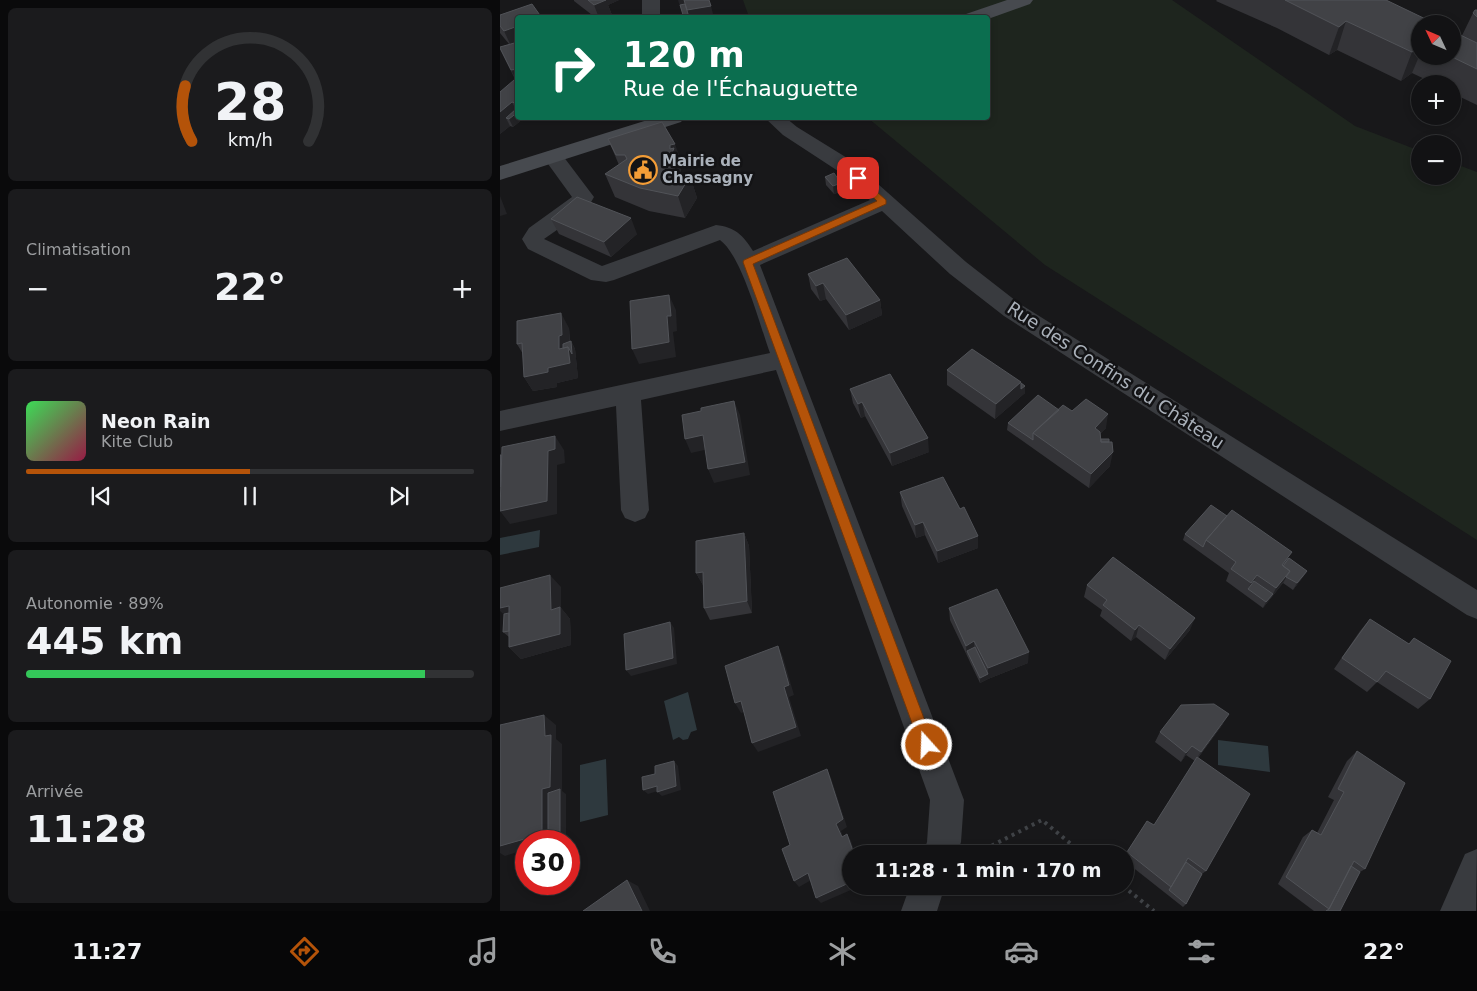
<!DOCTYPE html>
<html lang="fr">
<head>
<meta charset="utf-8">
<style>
	:root { --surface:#121214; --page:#1b1b1d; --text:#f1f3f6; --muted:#9c9ea0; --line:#313234; --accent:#b45309 }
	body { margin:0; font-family:"DejaVu Sans",sans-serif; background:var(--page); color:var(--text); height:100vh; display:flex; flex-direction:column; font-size:19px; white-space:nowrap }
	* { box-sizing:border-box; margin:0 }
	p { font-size:16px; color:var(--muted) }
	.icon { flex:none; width:28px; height:28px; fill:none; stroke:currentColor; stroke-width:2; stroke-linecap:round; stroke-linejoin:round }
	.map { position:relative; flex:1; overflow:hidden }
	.side { display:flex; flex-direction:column; gap:8px; padding:8px; background:#0a0a0b; width:500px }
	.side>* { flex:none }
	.guide { position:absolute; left:15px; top:15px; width:475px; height:105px; border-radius:5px; box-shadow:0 2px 8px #0003,0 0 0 1px var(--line); background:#0b6e4f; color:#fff; overflow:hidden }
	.needle { width:32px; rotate:314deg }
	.controls { position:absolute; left:911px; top:15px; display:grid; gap:10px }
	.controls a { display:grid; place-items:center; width:50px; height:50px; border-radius:50%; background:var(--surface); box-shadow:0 2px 8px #0003,0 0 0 1px var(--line); font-size:25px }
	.speed { position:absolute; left:15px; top:830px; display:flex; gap:10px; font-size:25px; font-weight:700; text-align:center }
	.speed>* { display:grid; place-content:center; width:65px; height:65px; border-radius:50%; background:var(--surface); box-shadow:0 2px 8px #0003,0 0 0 1px var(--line); line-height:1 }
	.speed .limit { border:8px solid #d22; background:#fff; color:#111 }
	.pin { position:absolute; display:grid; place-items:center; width:42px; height:42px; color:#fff; margin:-21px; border-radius:10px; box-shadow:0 2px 8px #0006 }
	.me { position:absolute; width:55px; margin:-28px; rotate:340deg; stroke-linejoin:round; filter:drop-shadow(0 0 4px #0008) }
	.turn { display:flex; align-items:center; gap:18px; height:105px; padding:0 25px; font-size:22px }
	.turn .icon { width:65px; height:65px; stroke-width:2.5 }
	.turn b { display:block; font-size:35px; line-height:42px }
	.big { font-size:38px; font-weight:700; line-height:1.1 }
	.side .card { flex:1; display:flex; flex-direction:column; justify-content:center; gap:8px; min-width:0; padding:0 18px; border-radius:8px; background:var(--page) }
	.side .dial { align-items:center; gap:0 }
	.dial svg { height:130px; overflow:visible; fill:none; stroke:var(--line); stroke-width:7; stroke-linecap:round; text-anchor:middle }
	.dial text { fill:var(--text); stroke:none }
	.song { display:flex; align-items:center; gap:15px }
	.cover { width:60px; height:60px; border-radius:8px; background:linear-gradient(135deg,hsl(130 70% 55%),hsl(340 70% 35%)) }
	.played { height:5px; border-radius:2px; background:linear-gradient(90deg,var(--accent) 50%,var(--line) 50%) }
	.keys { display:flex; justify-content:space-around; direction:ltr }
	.heat { display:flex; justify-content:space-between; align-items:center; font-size:28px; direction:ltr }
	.charge { height:8px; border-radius:4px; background:linear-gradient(90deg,#34c759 89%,var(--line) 0) }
	.trip { position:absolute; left:342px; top:845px; width:292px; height:50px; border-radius:25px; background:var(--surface); box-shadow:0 2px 8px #0003,0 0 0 1px var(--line); font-weight:700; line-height:50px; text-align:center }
	.tab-bar { display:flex; height:80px; justify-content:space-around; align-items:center; background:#070708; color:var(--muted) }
	.tab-bar .icon { width:35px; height:35px }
	.tab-bar .on { color:var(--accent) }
	.tab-bar b { font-size:22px; color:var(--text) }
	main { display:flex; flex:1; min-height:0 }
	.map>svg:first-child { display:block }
	.green { fill:#1e251e }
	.water { fill:#2e393e }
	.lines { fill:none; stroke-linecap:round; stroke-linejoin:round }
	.path { stroke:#3f4246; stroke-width:4; stroke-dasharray:3 4.5; stroke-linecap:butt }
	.street { fill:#393b3f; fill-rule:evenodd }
	.secondary { fill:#474a4f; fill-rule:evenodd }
	.wall { fill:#343438 }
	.shaded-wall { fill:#232326 }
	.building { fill:#414246; stroke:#515358 }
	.route { fill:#b45309; stroke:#753606 }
	.labels { text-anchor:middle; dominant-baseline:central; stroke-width:5; stroke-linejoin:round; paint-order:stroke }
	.far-poi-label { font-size:15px; font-weight:bold; fill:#aab1ba; stroke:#131315; text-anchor:start }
	.street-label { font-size:18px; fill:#aab1ba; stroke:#131315 }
</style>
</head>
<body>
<main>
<section class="side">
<div class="card dial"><svg viewBox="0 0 100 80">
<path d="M14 69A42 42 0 1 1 86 69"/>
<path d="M14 69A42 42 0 0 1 10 35" stroke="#b45309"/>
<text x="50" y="56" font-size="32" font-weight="700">28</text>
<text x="50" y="72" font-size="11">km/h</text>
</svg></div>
<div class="card"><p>Climatisation</p>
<div class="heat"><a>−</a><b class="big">22°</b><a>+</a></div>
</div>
<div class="card">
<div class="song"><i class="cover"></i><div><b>Neon Rain</b><p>Kite Club</p></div></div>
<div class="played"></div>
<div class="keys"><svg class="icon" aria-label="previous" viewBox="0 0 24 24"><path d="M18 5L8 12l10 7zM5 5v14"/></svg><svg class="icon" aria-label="pause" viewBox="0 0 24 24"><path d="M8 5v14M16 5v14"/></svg><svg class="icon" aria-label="next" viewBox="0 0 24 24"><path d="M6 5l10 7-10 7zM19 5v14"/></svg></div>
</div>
<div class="card"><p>Autonomie · 89%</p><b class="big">445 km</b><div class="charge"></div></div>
<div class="card"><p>Arrivée</p><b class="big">11:28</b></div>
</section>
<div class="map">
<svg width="977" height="911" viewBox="0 0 977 911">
	<rect width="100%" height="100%" fill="#18181a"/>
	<path class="green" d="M243,0H672L855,126L920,151V176H952L953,163L977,172V540L545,265L368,118H488V18L249,17Z"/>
	<path class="water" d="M40,530L39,547L0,555V538Z
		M188,692L197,730L191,732L188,739L183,740L179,737L173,740L164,701Z
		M718,740L768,746L770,772L718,765Z
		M106,759L108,815L80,822V765Z"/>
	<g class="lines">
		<path class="path" d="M477,846L489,847L542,820L583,854
			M623,886L654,911"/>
		<path class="street" d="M142,0H160V18H142Z
			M265,118H286L297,127L352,161L466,262L520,304L977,590V619L967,615L504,316L450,274L382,211L260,265L464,800L461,842L457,854H423L427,842L430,800L276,370L141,400L149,510L145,518L135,522L125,518L121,510L116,406L0,431V411L270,353C260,326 242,256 220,240L114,280L106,282L91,280L28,249L22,239L29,228L72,197L43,157L46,152L53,151L60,152L94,197L87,209L44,239L102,266L216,225C235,227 243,235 253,251L370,200L338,171L283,135Z
			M977,849L976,911H940L965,854Z
			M410,886H445L437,911H401Z"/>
		<path class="secondary" d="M507,0H533L530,4L488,19L463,18L466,14Z
			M154,118H184L181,122L0,180V166Z"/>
	</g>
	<path class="wall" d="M74,0H119L108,5L112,15L107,18H96L74,1Z
		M717,0H886L920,24V56H952L973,13L977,10V105L952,93V84H935L912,73L901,81L837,50L829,55L777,28L716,1Z
		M0,15L18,18V118H24L13,127L10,126L0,134L16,81L0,49L9,44L0,33Z
		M108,139L183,166L180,167L181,171L180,174L190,176L197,198L185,218L149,211L115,197L105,174L119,165Z
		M325,177L341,183L343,191L334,194L326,185Z
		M51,219L137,234L111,257L59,234Z
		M308,274L380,300L382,315L349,330L326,299L320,301L311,289Z
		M69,328L70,342L71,341L75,349L78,378L57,383V387L33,391L24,377L23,354L17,344Z
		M447,370L525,386V393L495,419L447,385Z
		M350,389L429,452L392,466L365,416L361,418L353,403Z
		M559,410L606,428L600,434L601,439L610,466L589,488L507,430L508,423Z
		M400,492L460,509L478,536V548L438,563L425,535L416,538L402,506Z
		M244,533L249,546L252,613L210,620L204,608L203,585L196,573Z
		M685,534L789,558L807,571L803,577L793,590L783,583L763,608L726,581L729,573L683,540Z
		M587,585L690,630L665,660L636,637L631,641L600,616L602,610L584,597Z
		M61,587V608L70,619L71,645L21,659L9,647V637L3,632Z
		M449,608L528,663L488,679L480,683L450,620Z
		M870,619L909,644L914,638L930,699L918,709L877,682L867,692L834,669L860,631Z
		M723,724L698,758L706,871L702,874L686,904L683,907L626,862V854L647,821L654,825L695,761L686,755L681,762L655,742L660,732Z
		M857,751L865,869L860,872L840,911H814L778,884L803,837L812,830L817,833L834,800L828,797L847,761Z"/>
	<path class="shaded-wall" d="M99,0H119L108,5L112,15L107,18H99L94,5Z
		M178,0H184L187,12L182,13Z
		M211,6L214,18H189L187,10Z
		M846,21L837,50L829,55L839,27Z
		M18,26V44L11,46L4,31Z
		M920,47V54L912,73L901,81L912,52Z
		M18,69V84L11,70Z
		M12,102L17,112H18V118H24L13,127L9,119L6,118L10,126L0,134V112Z
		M175,144L183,166L180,167L181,171L176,184L169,161L170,145Z
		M190,176L197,198L185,218L178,196Z
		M341,183L343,191L334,194L333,186Z
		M0,196L7,214L0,216Z
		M131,218L137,234L111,257L104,242Z
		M323,283L326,299L320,301L316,286Z
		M169,295L176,310L177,331L173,332L176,357L139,364L132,349Z
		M380,300L382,315L349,330L346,315Z
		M61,313L69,328L70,350L71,341L75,349L78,378L57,383V387L33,391L24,377L48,368L59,336Z
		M521,382L525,386V393L495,419L496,404Z
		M234,401L240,415L250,475L214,483L208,469Z
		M362,402L365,416L361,418L358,404Z
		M608,414L606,428L592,443L595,428Z
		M203,435L209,449L191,453L185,439Z
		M55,436L64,450L65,463L57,465V514L10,524L0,511L48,451Z
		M428,438L429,452L392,466L390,453Z
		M613,452L610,466L589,488L591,474Z
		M423,522L425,535L416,538L415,525Z
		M244,533L249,546L252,613L247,601Z
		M478,536V548L438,563L437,551Z
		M790,571L783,583L763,608L766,602L773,594L776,588Z
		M807,571L803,577L793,590L797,583Z
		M203,572V585L196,573Z
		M50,575L61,587V608L70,619L71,645L21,659L9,647L51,610Z
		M757,575L751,588L748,589L745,595L751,583Z
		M9,606L10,620L0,611V608Z
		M695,618L690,630L665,660L670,649Z
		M170,622L174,628L177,664L131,676L126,670Z
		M639,625L636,637L631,641L635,630Z
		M474,641L475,653L467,651V657L466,646Z
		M278,646L283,657L294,695L289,697L301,736L258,752L252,743L284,687Z
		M529,652L528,663L488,679V668Z
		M488,674V679L480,683V678Z
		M241,701L247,711L241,713L235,703Z
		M729,714L723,724L695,761L701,752Z
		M44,715L56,725V739L62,744V791L66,794V838L54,841H26V849L5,856L0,853V846L42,789L45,736Z
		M692,746L686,755L681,762L686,753Z
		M174,761L178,766L181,790L162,796L157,792Z
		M327,769L331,778L347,827L341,831L346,845L342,837L336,824Z
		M157,786L161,790L148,794L143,790Z
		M347,834L351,841L355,854H354Z
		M308,873L313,879L299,887L294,881Z
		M127,880L138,886L150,911H142Z
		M351,882V886H360L321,903L316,898Z"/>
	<path class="building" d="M88,0H106L94,5Z
		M184,0H209L211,6L187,10Z
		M785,0H886L936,24H920V47L912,52L846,21L839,27Z
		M32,4L42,18H18V26L4,31L0,26V15Z
		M185,4L189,17L184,18L180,5Z
		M975,10H977V17L973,13Z
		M952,31L977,43V69L950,56H952Z
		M18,42V69L11,70L0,48V47Z
		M14,80L18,81V101L15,103L12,102L0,112V92Z
		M16,109L18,110V112L9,119L6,118Z
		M162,122L175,144L170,145V149L174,148L169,161L178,174L190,176L178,196L140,188L105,174L127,159L125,155H116L108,139Z
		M334,173L341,183L333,186L325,177Z
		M77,197L131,218L104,242L51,219Z
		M347,258L380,300L346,315L323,283L316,286L308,274Z
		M169,295L171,316H167L169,342L132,349L130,301Z
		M61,313L62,335L59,336V349L68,347L70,363L48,368V372L24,377L22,343L17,344V321Z
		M71,341L72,354L68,347L63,348V344Z
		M472,349L521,382L496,404L447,370Z
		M390,374L428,438L390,453L362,402L358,404L350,389Z
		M521,383L525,386L521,389Z
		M538,395L559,410L533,433V440L508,423Z
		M586,399L608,414L595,428L600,432L601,442H612L613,452L591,474L533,433L563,405L572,411Z
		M234,401L245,462L208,469L203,435L185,439L182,415L201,411V408Z
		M55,436V449L48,451L47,501L0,511L2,447Z
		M601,439H609V442H601Z
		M0,455H1L0,487Z
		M443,477L460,509L464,507L478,536L437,551L423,522L415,525L400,492Z
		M711,505L727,516L706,540L703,547L685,534Z
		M732,510L792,552L782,565L790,571L776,588L757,575L751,583L731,569L736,562L706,540Z
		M244,533L247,601L204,608L203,572L196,573V541Z
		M613,557L695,618L670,649L639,625L635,630L603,605L607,600L587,585Z
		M789,558L807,571L797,583L786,577L790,571L783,566Z
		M50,575L51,610L60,607V634L9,647V606L0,608V588Z
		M754,581L773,594L766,602L748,589Z
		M497,589L529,652L488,668L474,641L466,646L449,608Z
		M9,613V631L3,632L4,614Z
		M870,619L909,644L914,638L951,661L930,699L886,671L877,682L842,658Z
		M170,622L173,658L126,670L124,634Z
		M278,646L289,685L284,687L296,727L252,743L241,701L235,703L225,666Z
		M475,647L488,674L480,678L467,651Z
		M714,704L729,714L701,752L692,746L686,753L660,732L681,705Z
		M44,715L45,736L51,735L50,787L42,789V834L0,846V725Z
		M857,751L905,783L865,869L854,861L829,909L786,877L812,830L821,835L844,792L838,789Z
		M697,757L750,794L706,871L688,858L671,887L627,852L647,821L654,825Z
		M174,761L176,786L157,792V786L143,790L142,777L155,774V766Z
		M327,769L343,819L336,824L342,837L347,834L354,854H351V882L316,898L308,873L294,881L282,849L290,845L273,792Z
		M60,789V835L48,837V793Z
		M686,862L702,874L686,904L669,890L671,887Z
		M851,866L860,872L840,911H826L829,909Z
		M127,880L142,911H83Z"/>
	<path class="route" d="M358,175L386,200V204L253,264L434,745L432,750L427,752L422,750L420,745L243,262L244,260L377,201L355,180L354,178Z"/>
	<defs>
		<symbol id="civic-ring" viewBox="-11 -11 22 22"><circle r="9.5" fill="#131315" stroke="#f39d37" stroke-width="1.5"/><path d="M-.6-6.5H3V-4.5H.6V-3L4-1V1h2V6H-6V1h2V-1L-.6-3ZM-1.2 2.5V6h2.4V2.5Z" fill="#f39d37"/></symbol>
	</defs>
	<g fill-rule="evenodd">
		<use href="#civic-ring" x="127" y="154" width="32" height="32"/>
	</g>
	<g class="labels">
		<g class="far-poi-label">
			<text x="162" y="161">Mairie de<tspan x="162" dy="17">Chassagny</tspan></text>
		</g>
		<g class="street-label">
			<text transform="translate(616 375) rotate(33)">Rue des Confins du Château</text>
		</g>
	</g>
</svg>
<div class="controls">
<a><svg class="needle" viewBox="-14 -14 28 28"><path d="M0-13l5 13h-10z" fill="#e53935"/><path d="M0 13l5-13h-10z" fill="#9c9ea0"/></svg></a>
<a>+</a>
<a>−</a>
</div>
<div class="speed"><div class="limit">30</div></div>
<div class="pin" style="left:358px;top:178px;background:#d93025"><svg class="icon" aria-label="arrive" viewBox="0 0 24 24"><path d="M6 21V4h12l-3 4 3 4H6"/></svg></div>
<svg class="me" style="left:427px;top:745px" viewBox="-20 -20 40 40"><circle r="17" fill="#b45309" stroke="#fff" stroke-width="3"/><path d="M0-11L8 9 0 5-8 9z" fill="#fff"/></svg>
<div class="trip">11:28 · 1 min · 170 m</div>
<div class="guide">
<div class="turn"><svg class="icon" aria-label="right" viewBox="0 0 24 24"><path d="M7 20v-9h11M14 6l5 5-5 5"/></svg><div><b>120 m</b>Rue de l'Échauguette</div></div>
</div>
</div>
</main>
<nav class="tab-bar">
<b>11:27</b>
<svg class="icon on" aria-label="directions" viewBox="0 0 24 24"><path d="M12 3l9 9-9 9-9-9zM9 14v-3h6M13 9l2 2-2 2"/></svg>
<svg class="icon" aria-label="music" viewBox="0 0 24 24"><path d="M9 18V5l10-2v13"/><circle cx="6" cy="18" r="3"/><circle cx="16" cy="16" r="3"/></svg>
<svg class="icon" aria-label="phone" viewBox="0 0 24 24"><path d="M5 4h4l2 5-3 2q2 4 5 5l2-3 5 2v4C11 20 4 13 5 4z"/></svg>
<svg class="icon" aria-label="climate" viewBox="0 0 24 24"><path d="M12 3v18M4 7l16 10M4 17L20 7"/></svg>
<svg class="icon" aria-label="car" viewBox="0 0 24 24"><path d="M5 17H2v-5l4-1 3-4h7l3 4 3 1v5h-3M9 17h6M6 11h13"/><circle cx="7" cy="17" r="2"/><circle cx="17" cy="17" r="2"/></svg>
<svg class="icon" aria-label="filters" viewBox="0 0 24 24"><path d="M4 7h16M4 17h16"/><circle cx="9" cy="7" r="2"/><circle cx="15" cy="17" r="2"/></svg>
<b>22°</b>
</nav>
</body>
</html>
